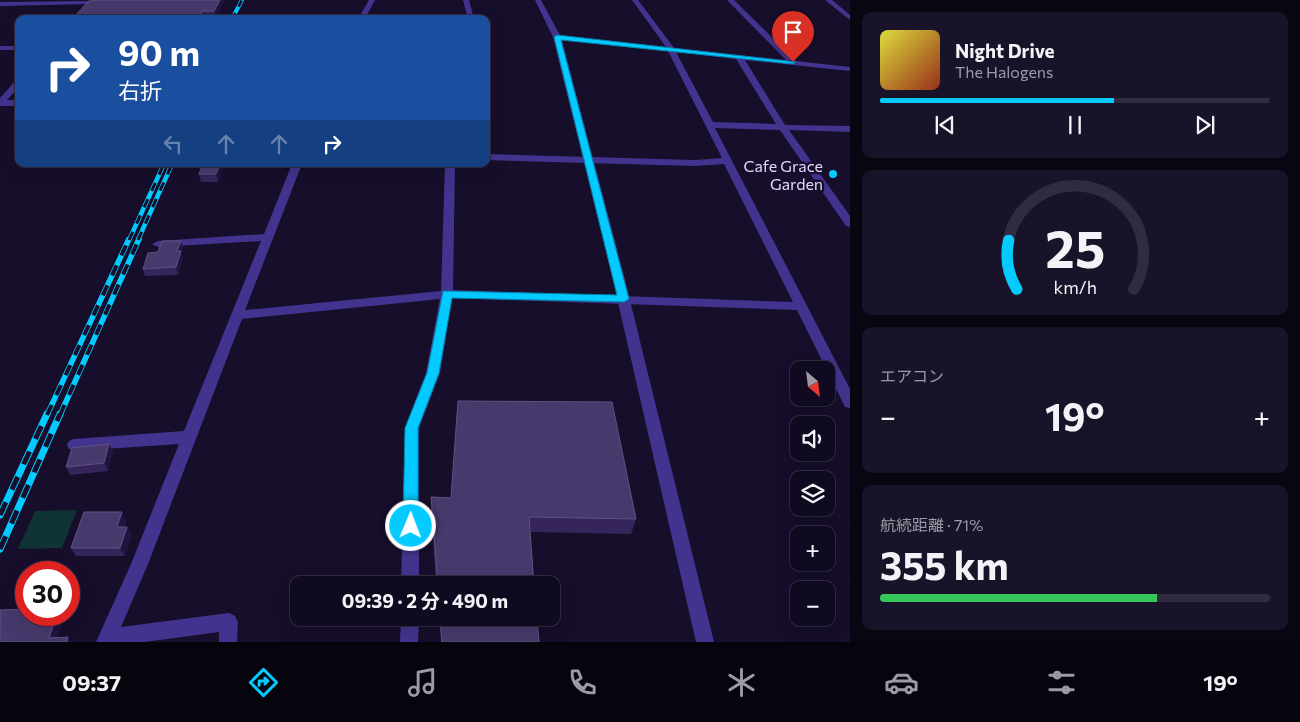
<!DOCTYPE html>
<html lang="ja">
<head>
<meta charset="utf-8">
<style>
	:root { --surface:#100a20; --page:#191329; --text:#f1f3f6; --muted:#9c9aa5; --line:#302b3e; --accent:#04caff }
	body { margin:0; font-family:Commissioner,"Noto Sans JP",sans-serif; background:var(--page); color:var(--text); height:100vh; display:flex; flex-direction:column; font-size:19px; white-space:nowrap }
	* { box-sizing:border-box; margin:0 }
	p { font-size:16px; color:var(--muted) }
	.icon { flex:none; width:28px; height:28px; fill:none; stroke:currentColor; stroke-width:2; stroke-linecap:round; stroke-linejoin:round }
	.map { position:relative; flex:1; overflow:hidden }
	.details { display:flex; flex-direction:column; gap:12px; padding:12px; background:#090612; width:450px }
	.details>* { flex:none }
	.guide { position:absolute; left:15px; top:15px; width:475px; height:152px; border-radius:10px; box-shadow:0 5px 20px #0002,0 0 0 1px var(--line); background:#1a4fa0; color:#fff; overflow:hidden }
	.needle { width:32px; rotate:152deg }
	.fabs { position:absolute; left:790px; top:361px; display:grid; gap:10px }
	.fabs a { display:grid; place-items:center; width:45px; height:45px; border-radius:10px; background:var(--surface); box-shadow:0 5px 20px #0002,0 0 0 1px var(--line); font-size:25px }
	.speed { position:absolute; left:15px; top:561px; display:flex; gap:10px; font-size:25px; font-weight:700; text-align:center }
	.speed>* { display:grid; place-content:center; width:65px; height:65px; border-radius:50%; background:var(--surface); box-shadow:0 5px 20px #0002,0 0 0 1px var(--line); line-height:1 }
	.speed .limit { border:8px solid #d22; background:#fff; color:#111 }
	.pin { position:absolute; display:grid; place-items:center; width:42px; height:42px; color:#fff; margin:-51px -21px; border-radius:50% 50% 50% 0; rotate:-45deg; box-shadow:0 0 5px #0007 }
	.pin .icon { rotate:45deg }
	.me { position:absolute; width:55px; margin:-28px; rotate:1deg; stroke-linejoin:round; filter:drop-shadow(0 0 4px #0008) }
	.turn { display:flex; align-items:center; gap:18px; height:105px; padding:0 20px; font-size:22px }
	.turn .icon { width:65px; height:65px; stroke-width:2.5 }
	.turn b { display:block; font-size:35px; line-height:42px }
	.lanes { display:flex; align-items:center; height:48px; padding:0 20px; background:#0003; justify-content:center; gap:25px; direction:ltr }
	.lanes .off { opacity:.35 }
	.big { font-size:38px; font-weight:700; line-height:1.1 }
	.details .tile { flex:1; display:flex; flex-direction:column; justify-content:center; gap:8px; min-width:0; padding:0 18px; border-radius:10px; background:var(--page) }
	.details .dial { align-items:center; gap:0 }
	.dial svg { height:130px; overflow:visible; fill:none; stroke:var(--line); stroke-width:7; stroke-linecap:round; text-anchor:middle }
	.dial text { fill:var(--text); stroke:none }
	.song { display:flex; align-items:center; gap:15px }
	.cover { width:60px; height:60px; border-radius:8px; background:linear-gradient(135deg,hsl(60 70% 55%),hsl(10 70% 35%)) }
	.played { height:5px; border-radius:2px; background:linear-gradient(90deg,var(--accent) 60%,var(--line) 60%) }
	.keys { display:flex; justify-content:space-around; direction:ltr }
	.heat { display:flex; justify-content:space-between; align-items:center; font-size:28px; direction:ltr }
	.charge { height:8px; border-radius:4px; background:linear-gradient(90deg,#34c759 71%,var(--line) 0) }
	.trip { position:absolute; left:290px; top:576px; width:270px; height:50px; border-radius:10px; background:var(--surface); box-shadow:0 5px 20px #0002,0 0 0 1px var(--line); font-weight:700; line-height:50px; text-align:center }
	.dock { display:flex; height:80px; justify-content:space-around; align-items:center; background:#06040d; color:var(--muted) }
	.dock .icon { width:35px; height:35px }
	.dock .current { color:var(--accent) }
	.dock b { font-size:22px; color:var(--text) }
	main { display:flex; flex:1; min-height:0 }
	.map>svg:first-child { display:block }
	.green { fill:#103335 }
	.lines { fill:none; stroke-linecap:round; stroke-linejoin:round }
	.minor { fill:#42348e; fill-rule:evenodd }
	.tertiary { fill:#42348e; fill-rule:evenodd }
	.rail-far3-casing { stroke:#04caff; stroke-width:4 }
	.rail-far2-casing { stroke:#04caff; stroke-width:4.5 }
	.rail-far1-casing { stroke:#04caff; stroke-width:5.5 }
	.rail-casing { stroke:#04caff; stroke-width:7 }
	.rail-far3 { stroke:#160e2b; stroke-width:2.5; stroke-dasharray:7; stroke-linecap:butt }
	.rail-far2 { stroke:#160e2b; stroke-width:3; stroke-dasharray:9; stroke-linecap:butt }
	.rail-far1 { stroke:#160e2b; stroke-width:4; stroke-dasharray:11; stroke-linecap:butt }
	.rail { stroke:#160e2b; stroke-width:5; stroke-dasharray:14; stroke-linecap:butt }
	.wall { fill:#36255a }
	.shaded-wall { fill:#211440 }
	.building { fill:#48396c; stroke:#605283 }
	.route { fill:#04caff; stroke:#0383a6 }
	.poi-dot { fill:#04caff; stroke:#160e2b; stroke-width:2 }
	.labels { text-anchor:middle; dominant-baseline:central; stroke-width:5; stroke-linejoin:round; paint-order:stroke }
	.far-poi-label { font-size:16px; fill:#e1d8ff; stroke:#160e2b; text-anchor:end }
</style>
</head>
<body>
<main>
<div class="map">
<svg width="850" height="642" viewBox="0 0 850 642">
	<rect width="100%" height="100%" fill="#160e2b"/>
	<path class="green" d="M77,510L62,548L18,549L35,511Z"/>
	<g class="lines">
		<path class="minor" d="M369,0H375L365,19H358Z
			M463,0H469L474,19H468Z
			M632,0H638L674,48L786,60L727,0H734L796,61L850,67V71L745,60L785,125L850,126V132L789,130L850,216V227L846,226L780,130L715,128L850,389V408L845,407L843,403L797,310L452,298L440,373L419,428V585H401L405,428L426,373L440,299L242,319L148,564L121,627L229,613L235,616L238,622L237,642H219V632L145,642H96L131,564L179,444L74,451L69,449L67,445L69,441L74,439L184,431L261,241L158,247L152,244L158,241L264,234L292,164H302L245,310L441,291L445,164H455L453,290L793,302L724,164L695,166L486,160V154L695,160L722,158L668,51L557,39L553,37L557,35L666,47ZM676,52L736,59L776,124L713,122Z
			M825,0H832L850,15V20Z
			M93,1V3L91,4L0,6V2Z
			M0,46H19V50H0Z
			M16,80H19V87L7,100H19V106H0V98Z
			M401,618H419L418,642H400Z"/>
		<path class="tertiary" d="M535,0H541L561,37L623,272L714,642H696L611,272L553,37Z"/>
		<defs>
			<path id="rail-far3" d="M232,19L242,0"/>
			<path id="rail-far2" d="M129,240L164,164
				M138,240L172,164"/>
			<path id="rail-far1" d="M47,415L129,239
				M60,415L139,239"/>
			<path id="rail" d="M0,515L47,414
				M0,549L60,414"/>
		</defs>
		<use href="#rail-far3" class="rail-far3-casing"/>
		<use href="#rail-far2" class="rail-far2-casing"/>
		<use href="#rail-far1" class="rail-far1-casing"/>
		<use href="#rail" class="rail-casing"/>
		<use href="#rail-far3" class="rail-far3"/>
		<use href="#rail-far2" class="rail-far2"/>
		<use href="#rail-far1" class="rail-far1"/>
		<use href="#rail" class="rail"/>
	</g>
	<path class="wall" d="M225,0L215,18L72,19Z
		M225,164L218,182H201L199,174Z
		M183,248L181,252L183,258L178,275L145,276L143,269L158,252Z
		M109,444L113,452L108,471L70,475L66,467Z
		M431,497L451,498L636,519L631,534L530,532L534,585H436L431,512Z
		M126,520L124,527H127L132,535L125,556H76L71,548Z
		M439,618H537L539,642H441Z"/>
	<path class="shaded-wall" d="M220,0H225L215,18L214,11Z
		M202,11L203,19H198Z
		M220,164H225L218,182L216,174Z
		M181,241L183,248L181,252L183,258L178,275L176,267L177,251Z
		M109,444L113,452L108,471L104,463Z
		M122,512L126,520L121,535L117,527Z
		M127,527L132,535L125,556L120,548Z
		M57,615H65L56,642L49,638Z
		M68,637L72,642H67Z"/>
	<path class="building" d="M90,0H220L214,11H202L198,19H72Z
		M203,164H220L216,174H199Z
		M162,241H181L177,251H181L176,267L143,269L148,253L158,252Z
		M458,401L612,402L636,519L529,517L534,585H438L431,497L451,498Z
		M109,444L104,463L66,467L72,448Z
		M84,512H122L117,527H127L120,548H71Z
		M26,609V615H57L49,638L68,637L67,642H0V610Z
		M440,618H537L539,642H442Z"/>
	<path class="route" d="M557,35L796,62L793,64L561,40L629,299L624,302L452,298L439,373L418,428V526L416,531L411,533L405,531L403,526L405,428L427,373L443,291L617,295L554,37Z"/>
	<circle class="poi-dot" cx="833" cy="174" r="5"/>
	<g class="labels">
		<g class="far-poi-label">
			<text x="823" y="165">Cafe Grace<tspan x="823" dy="18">Garden</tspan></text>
		</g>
	</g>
</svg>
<div class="fabs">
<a><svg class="needle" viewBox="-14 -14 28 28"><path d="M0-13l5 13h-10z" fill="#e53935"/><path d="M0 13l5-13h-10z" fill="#9c9aa5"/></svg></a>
<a><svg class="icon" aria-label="sound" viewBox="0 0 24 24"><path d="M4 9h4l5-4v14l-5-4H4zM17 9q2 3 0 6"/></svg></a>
<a><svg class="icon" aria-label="layers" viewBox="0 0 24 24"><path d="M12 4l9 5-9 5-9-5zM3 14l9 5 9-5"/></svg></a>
<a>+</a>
<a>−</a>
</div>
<div class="speed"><div class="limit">30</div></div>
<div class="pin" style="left:793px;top:62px;background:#d93025"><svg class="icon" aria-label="arrive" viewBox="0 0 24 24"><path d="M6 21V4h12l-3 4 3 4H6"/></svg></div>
<svg class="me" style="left:411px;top:526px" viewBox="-20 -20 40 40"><circle r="17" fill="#04caff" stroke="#fff" stroke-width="3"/><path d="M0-11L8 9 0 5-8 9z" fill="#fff"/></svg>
<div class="trip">09:39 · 2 分 · 490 m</div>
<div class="guide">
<div class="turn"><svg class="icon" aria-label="right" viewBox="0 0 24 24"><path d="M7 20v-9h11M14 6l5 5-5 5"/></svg><div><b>90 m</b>右折</div></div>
<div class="lanes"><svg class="icon off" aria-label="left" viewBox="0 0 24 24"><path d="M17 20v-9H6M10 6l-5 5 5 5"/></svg><svg class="icon off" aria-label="ahead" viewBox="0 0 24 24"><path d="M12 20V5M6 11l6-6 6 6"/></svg><svg class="icon off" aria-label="ahead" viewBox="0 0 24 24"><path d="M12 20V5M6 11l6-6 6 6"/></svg><svg class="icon" aria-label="right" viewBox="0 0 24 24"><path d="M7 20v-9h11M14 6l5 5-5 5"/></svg></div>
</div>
</div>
<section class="details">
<div class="tile">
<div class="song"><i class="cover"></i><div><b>Night Drive</b><p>The Halogens</p></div></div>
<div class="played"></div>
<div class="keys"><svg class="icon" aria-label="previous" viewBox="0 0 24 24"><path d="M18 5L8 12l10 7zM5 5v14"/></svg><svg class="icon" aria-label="pause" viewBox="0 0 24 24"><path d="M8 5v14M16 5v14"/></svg><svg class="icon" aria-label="next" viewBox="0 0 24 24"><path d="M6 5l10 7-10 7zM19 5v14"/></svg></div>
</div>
<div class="tile dial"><svg viewBox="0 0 100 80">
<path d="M14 69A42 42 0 1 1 86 69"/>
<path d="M14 69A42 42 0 0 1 9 39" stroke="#04caff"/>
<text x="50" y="56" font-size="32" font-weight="700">25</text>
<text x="50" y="72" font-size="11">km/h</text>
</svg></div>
<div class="tile"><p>エアコン</p>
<div class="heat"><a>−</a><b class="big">19°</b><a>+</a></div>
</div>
<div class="tile"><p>航続距離 · 71%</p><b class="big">355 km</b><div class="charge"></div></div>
</section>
</main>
<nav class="dock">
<b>09:37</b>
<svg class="icon current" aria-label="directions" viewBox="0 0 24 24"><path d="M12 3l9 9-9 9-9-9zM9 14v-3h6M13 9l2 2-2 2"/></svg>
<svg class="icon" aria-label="music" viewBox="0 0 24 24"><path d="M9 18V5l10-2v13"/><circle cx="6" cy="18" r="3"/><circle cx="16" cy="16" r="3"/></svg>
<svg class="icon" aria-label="phone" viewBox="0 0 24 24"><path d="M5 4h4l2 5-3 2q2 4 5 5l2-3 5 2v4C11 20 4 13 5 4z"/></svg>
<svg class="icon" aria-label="climate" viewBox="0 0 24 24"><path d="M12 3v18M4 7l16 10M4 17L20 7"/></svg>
<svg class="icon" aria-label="car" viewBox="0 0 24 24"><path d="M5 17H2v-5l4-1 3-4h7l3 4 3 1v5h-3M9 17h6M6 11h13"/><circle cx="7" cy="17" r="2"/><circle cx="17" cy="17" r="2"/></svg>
<svg class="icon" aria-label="filters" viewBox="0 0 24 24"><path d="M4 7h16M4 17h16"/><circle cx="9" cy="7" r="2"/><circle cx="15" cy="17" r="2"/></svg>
<b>19°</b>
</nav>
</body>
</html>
